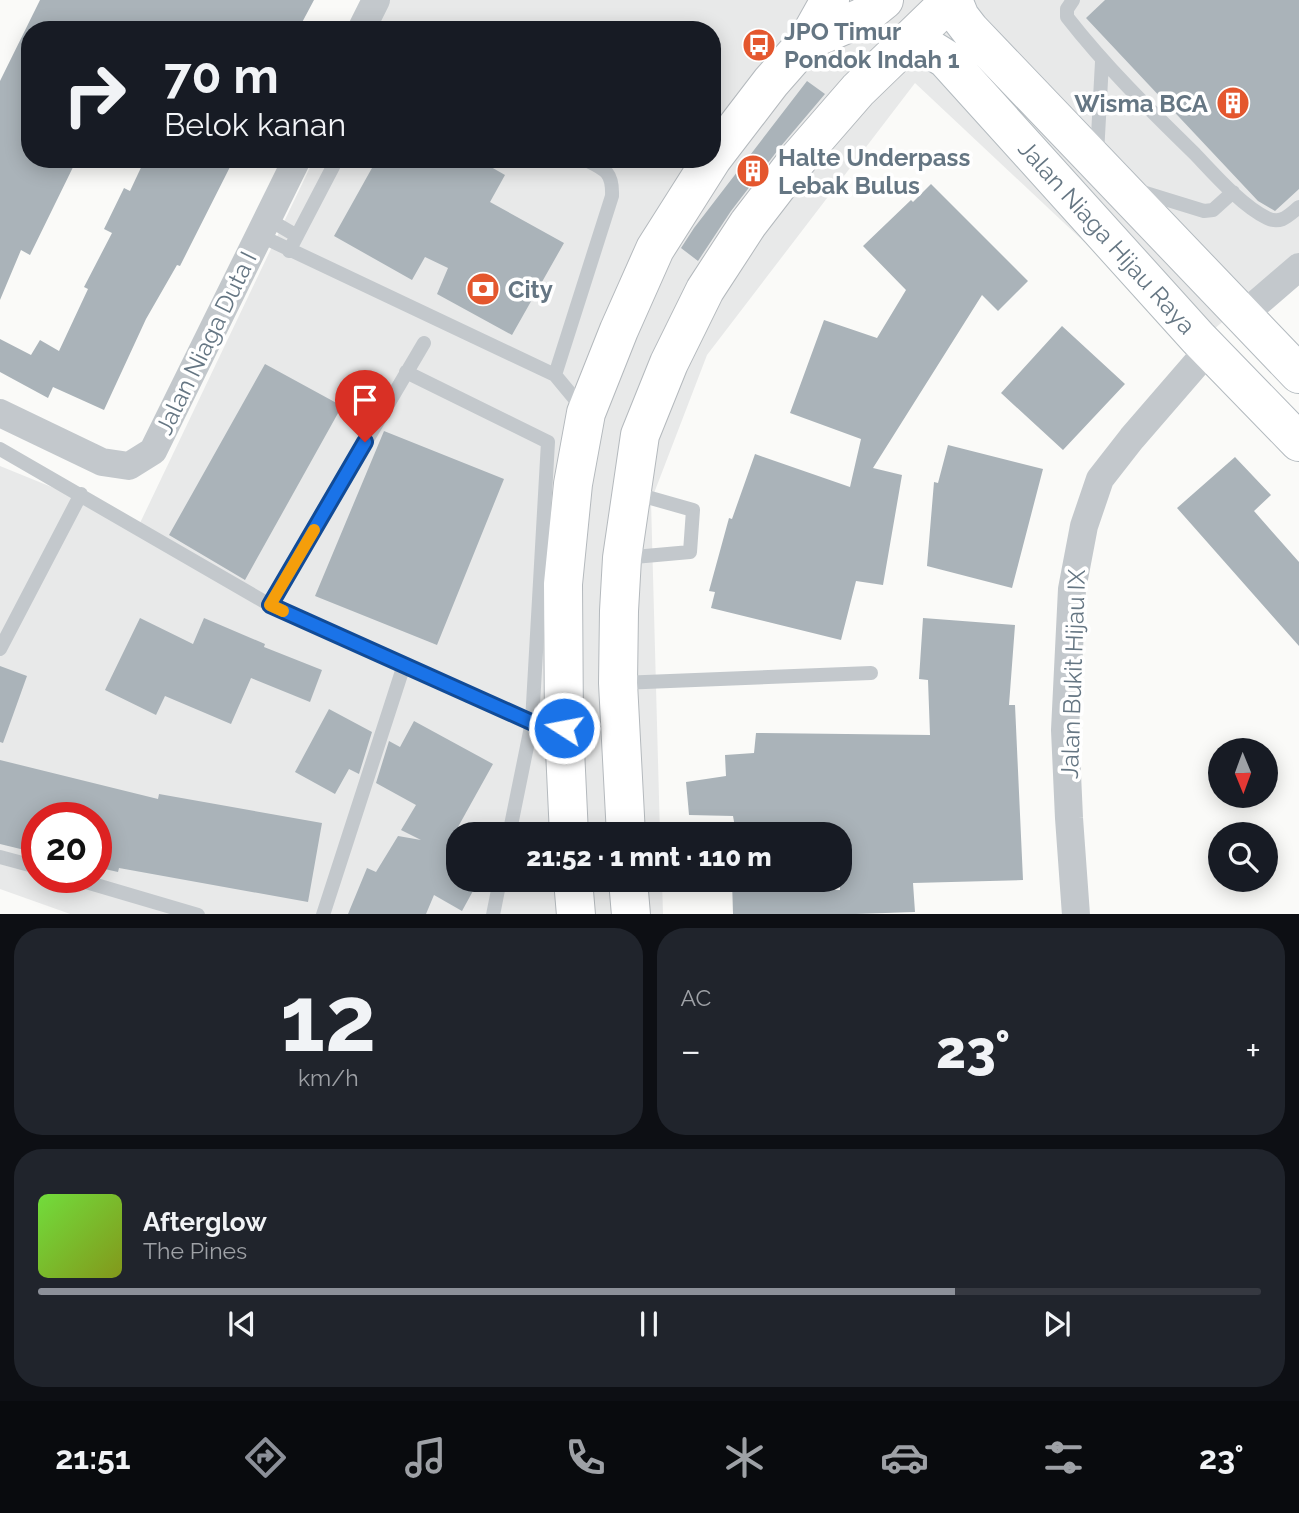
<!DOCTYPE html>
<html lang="id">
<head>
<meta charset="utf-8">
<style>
	:root { --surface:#171b24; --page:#20242c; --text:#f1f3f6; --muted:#9ea1a6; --line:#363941; --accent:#8c9099 }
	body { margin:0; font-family:Raleway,sans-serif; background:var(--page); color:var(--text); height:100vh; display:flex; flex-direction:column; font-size:26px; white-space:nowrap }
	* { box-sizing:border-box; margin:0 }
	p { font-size:23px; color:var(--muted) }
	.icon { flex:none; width:38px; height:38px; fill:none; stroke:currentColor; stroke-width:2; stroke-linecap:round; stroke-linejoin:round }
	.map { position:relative; height:914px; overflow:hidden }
	.panel { display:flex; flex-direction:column; gap:14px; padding:14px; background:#0d0f14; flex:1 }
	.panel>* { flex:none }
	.banner { position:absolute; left:21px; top:21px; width:700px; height:147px; border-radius:28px; box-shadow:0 4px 18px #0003; background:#171b24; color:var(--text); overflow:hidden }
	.needle { width:46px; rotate:179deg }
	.tools { position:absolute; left:1208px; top:738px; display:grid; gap:14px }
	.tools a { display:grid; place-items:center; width:70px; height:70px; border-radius:50%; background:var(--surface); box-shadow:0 4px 18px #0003; font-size:35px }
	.speed { position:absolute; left:21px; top:802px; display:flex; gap:14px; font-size:35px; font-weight:700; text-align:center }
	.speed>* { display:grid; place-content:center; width:91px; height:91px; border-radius:50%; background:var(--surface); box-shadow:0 4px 18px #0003; line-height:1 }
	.speed .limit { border:10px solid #d22; background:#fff; color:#111 }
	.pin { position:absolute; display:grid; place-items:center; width:60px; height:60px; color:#fff; margin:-72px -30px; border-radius:50% 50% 50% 0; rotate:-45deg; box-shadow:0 0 7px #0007 }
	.pin .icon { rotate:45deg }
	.me { position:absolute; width:77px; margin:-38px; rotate:281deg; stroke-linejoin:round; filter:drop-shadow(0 0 5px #0008) }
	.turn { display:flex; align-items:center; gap:24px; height:147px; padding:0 28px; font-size:32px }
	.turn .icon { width:91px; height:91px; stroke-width:2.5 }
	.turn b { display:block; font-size:49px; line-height:60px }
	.big { font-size:52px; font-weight:800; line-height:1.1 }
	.panel .widget { flex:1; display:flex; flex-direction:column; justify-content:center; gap:10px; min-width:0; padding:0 24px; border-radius:28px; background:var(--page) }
	.panel .dial { align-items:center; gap:0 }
	.dial b { font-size:91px; line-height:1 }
	.song { display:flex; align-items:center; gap:21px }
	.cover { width:84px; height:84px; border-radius:10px; background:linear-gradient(135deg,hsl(100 70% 55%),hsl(70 70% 35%)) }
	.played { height:7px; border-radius:4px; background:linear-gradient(90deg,var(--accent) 75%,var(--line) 75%) }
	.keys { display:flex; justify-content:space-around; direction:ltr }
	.heat { display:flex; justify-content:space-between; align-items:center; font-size:38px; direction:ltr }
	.panel .tiles { flex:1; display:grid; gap:14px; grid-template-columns:1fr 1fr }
	.widget:last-child { grid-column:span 2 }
	.trip { position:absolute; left:446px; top:822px; width:406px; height:70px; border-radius:28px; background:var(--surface); box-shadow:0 4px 18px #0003; font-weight:800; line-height:70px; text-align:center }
	.tabs { display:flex; height:112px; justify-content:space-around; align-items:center; background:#090b0e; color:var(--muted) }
	.tabs .icon { width:49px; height:49px }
	.tabs .active { color:var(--accent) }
	.tabs b { font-size:32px; color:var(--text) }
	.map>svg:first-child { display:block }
	.built { fill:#e8e9e9; fill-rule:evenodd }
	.building { fill:#aab3b9 }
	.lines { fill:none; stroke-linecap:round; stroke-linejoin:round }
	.secondary-casing { stroke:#b3babf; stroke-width:40 }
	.highway-casing { stroke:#b4b9bd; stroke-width:40 }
	.lane { stroke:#c3c8cc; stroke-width:14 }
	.street { stroke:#c3c8cc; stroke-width:28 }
	.secondary { stroke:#fff; stroke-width:38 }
	.highway { stroke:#fff; stroke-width:38 }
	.route-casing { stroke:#114b97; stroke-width:18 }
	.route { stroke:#1a73e8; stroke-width:12 }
	.slow { stroke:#f59e0b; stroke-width:12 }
	.labels { text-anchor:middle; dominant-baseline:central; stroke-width:7; stroke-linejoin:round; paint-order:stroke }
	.poi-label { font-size:24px; font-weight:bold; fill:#657683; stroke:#fff; text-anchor:start }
	.street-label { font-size:24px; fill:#657683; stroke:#fff }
</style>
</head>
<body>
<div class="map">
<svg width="1299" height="915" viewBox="0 0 1299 915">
	<rect width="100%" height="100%" fill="#fafaf8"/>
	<path class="built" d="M390,0H1299V254L1195,346L915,83L707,355L651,501L660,835H458V880H662L663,914L73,915L0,889V466L140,523L314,159H712V30H375ZM37,817H96V877H37Z"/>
	<path class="building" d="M40,0H314L298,30H30V159H77L30,255L21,250L0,300V81Z
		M1105,0H1299V189L1275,211L1258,201L1086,18Z
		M807,81L825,94L781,146L731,211L698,261L681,248L694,228Z
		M145,159H234L180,266L177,265L146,319L104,410L53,387L48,398L0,372V339L31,355L40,340L59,351L88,289L84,287L112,233L104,229L124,188L130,191Z
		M377,159H477L505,175L490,202L564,243L512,335L437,294L448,268L425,257L412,280L334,236Z
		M931,184L1028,281L998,311L982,295L873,468L902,475L883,585L856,581L841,640L711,608L715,592L709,591L729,518L732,519L755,454L850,487L861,439L790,413L824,320L877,338L906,290L863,246L911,200L913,202Z
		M1062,326L1125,384L1063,450L1001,393Z
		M265,364L342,406L245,580L169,535Z
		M384,431L504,479L437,645L315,596Z
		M948,445L1043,469L1012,588L927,566L934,482L938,483Z
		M1235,457L1271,495L1254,511L1299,562V646L1177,508Z
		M140,618L193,644L204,618L265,644L264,647L322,670L310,702L251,678L231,724L165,696L156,715L105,690Z
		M923,618L1015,625L1009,705H1015L1023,880L913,883L915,912L856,914H733L732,880H795V890H840V835H785V832L736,833L733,816L689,815L686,782L726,776L725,755L754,753L756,733L930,735L928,680L919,679Z
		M0,666L27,676L3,743L0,742Z
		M329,709L372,732L359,774L349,769L335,794L295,772Z
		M414,721L493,764L458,827V880H479L462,911L434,895L426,914H348L367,868L376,872L398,836L421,840L401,830L416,805L376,783L389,741L400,747Z
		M0,760L158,799L159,794L322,823L308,902L119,868L118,872L96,867V817H37V853L0,844Z"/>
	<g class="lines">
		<defs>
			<path id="secondary" d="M953,0L960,17L970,30L1299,374
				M909,41L930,49L946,59L1198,338L1299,442"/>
			<path id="highway" d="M807,41L863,17L884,0
				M712,159L771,82L807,41L830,0
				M569,835L564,728L563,584L573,484L586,413L619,330L655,249L712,159
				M626,835L618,683L619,611L622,558L640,435L669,363L705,290L748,224L798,159L858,90L951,0
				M573,880L576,915
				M628,880L631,915"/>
		</defs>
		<use href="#secondary" class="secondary-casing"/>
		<use href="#highway" class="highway-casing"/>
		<path class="lane" d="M1073,0L1067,9V17C1106,67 1150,110 1195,154C1214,174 1242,206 1267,218C1281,225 1289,215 1299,207
			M1097,154L1102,62
			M1139,191L1204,211L1213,210L1233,192
			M268,219L297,236
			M259,235L555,375L584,410
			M289,251L337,159
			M406,372L548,442L532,722L509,835
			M555,375L612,196C613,171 604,169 584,159
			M0,449L270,605L532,722L561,728
			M623,558L690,552L693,510L633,493
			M270,605L424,343
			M0,649L81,494
			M620,683L871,673
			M0,857L37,867
			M69,877L198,915
			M323,915L404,665
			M493,915L500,880"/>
		<path class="street" d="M361,30L376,0
			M1242,316L1299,267
			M0,413L102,462L129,466L153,451L297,159
			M1076,915L1069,818L1065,730L1072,589L1084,526L1100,479L1132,438L1209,349"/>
		<use href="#secondary" class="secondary"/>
		<use href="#highway" class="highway"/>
	</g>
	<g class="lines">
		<defs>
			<path id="route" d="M365,442L270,605L531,722L564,728"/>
		</defs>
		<use href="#route" class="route-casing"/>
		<use href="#route" class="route"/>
		<path class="slow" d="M283,611L270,605L314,530"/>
	</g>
	<defs>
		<symbol id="bus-disc" viewBox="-11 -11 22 22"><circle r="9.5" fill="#e4572e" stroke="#fff"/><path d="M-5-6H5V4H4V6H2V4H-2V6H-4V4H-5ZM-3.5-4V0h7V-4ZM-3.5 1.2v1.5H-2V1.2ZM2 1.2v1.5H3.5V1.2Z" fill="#fff"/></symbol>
		<symbol id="building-disc" viewBox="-11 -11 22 22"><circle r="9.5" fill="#e4572e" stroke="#fff"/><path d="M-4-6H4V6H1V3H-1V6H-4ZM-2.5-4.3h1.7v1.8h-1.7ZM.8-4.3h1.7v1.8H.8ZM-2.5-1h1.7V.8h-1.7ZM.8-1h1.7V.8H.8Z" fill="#fff"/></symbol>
		<symbol id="bank-disc" viewBox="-11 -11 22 22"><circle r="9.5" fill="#e4572e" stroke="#fff"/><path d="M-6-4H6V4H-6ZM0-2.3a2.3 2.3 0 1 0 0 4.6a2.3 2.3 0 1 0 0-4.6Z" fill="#fff"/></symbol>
	</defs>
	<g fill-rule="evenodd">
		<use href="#bus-disc" x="740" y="26" width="38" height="38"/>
		<use href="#building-disc" x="1214" y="84" width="38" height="38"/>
		<use href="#building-disc" x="734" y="152" width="38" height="38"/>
		<use href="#bank-disc" x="464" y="270" width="38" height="38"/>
	</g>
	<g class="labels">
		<g class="poi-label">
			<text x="784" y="31">JPO Timur<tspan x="784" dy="28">Pondok Indah 1</tspan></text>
			<text x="1208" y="103" text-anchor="end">Wisma BCA</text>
			<text x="778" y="157">Halte Underpass<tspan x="778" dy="28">Lebak Bulus</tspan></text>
			<text x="508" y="289">City</text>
		</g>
		<g class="street-label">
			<text transform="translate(1107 237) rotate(48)">Jalan Niaga Hijau Raya</text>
			<text transform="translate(206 343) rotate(-64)">Jalan Niaga Duta I</text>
			<text transform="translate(1073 674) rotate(-88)">Jalan Bukit Hijau IX</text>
		</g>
	</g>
</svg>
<div class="tools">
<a><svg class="needle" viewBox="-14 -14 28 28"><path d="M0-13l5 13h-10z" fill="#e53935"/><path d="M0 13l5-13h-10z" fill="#9ea1a6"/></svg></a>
<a><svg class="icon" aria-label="search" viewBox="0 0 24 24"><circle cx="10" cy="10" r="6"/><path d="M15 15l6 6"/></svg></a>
</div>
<div class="speed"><div class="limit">20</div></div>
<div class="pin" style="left:365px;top:442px;background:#d93025"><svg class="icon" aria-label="arrive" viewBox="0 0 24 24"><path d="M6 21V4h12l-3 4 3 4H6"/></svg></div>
<svg class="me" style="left:564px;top:728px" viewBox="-20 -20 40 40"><circle r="17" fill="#1a73e8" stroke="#fff" stroke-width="3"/><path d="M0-11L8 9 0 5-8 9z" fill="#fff"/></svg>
<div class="trip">21:52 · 1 mnt · 110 m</div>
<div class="banner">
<div class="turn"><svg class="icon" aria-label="right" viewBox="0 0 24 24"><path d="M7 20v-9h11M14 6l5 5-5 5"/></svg><div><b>70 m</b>Belok kanan</div></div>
</div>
</div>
<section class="panel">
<div class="tiles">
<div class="widget dial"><b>12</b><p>km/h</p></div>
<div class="widget"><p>AC</p>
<div class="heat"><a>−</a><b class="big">23°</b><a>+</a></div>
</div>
<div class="widget">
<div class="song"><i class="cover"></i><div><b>Afterglow</b><p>The Pines</p></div></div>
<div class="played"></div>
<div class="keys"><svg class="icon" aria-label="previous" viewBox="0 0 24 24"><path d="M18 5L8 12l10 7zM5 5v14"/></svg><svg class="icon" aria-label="pause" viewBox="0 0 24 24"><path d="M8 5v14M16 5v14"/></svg><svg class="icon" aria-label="next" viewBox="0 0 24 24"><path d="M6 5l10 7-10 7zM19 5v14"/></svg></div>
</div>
</div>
</section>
<nav class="tabs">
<b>21:51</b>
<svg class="icon active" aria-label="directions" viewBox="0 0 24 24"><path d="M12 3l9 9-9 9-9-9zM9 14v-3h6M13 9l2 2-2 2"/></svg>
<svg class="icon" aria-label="music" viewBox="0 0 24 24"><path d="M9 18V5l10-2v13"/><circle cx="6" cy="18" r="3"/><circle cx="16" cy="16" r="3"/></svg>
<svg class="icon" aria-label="phone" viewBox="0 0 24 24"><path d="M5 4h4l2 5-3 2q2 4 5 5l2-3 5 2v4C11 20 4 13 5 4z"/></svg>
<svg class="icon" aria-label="climate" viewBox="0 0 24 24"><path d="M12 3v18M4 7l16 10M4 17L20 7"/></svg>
<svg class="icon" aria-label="car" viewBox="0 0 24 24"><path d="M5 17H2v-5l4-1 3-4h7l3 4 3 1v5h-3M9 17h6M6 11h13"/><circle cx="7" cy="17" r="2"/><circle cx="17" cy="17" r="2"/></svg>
<svg class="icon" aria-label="filters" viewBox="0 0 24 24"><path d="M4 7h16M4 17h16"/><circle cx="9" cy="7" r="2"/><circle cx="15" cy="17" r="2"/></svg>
<b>23°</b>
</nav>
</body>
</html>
